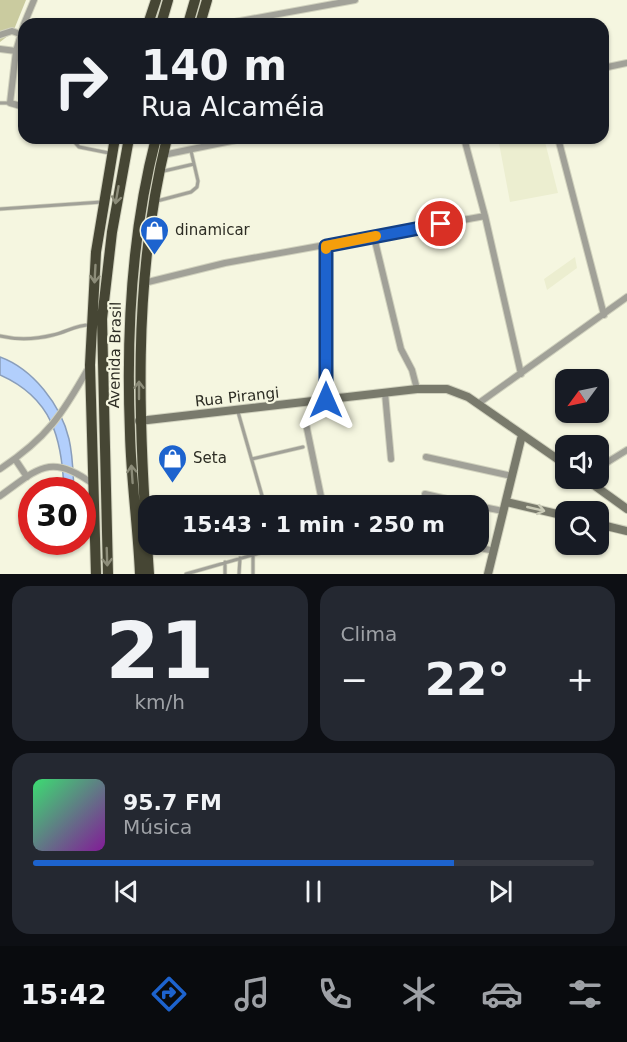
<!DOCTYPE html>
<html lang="pt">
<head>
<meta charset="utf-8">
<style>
	:root { --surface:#171b24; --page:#242831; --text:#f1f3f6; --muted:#9ea1a6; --line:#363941; --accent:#1d63ce }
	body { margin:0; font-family:"DejaVu Sans",sans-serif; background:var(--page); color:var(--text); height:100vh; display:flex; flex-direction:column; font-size:22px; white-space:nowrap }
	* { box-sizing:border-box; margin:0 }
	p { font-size:20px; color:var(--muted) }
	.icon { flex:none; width:33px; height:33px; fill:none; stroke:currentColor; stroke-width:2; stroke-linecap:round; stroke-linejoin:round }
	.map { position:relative; height:574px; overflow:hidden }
	.panel { display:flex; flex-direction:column; gap:12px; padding:12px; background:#0d0f14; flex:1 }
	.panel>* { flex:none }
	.top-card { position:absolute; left:18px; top:18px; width:591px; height:126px; border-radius:18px; box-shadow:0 2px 4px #0004; background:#171b24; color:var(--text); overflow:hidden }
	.needle { width:39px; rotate:237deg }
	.fabs { position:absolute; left:555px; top:369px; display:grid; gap:12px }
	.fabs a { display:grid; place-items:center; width:54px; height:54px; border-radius:12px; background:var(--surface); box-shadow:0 2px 4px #0004; font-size:30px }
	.speed { position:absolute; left:18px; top:477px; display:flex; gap:12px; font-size:30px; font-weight:700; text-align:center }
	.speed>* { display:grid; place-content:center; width:78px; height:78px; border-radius:50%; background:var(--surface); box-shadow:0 2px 4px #0004; line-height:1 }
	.speed .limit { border:9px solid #d22; background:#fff; color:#111 }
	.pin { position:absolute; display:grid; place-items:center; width:51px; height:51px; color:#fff; margin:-26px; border:3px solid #fff; border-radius:50%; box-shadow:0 2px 6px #0007 }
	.me { position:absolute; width:66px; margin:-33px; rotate:0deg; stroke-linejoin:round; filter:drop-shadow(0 0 4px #0008) }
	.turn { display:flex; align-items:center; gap:21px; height:126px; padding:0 24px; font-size:27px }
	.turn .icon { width:78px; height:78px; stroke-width:2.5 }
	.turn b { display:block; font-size:42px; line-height:51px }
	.big { font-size:45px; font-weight:600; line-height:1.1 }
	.panel .card { flex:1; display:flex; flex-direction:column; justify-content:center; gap:9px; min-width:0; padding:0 21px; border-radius:18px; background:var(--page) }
	.panel .dial { align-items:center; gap:0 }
	.dial b { font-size:78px; line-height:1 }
	.song { display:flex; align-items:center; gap:18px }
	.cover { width:72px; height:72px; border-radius:9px; background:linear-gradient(135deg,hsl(140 70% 55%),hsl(290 70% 35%)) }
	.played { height:6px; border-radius:3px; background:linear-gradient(90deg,var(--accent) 75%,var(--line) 75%) }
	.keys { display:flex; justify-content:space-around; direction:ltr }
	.heat { display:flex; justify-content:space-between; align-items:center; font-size:33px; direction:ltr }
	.panel .tiles { flex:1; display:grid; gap:12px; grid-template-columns:1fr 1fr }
	.card:last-child { grid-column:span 2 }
	.trip { position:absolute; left:138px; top:495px; width:351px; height:60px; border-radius:18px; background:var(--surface); box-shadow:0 2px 4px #0004; font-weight:600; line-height:60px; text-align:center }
	.tab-bar { display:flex; height:96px; justify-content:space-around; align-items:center; background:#090b0e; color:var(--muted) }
	.tab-bar .icon { width:42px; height:42px }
	.tab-bar .active { color:var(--accent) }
	.tab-bar b { font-size:27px; color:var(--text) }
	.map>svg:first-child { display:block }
	.built { fill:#eceed0 }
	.green { fill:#cacb9f }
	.water { fill:#b2cffc; stroke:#8a9ebb; stroke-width:1.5 }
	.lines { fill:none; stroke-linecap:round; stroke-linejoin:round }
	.lane-casing { stroke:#d1d2be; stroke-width:4.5 }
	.street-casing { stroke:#d1d2be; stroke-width:8 }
	.secondary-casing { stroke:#d1d2be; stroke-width:10 }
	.highway-casing { stroke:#d1d2be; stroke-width:12 }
	.lane { stroke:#a1a198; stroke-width:3 }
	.street { stroke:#a1a198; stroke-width:6 }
	.secondary { stroke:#797a6c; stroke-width:8 }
	.highway { stroke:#464634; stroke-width:10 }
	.oneway { stroke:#8c8c79 }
	.oneway2 { stroke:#cacbb7 }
	.route-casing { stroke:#134086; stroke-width:15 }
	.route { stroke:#1d63ce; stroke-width:10 }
	.slow { stroke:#f59e0b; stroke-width:10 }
	.labels { text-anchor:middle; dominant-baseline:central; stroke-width:4.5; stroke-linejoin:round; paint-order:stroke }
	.poi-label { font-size:15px; fill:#2d2d24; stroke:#f5f6e0; text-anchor:start }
	.street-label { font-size:15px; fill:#2d2d24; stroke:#f5f6e0 }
</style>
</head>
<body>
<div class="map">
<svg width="627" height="574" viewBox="0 0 627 574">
	<rect width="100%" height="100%" fill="#f5f6e0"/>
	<path class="built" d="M498,138H544L558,193L510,202Z
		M575,257L577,268L547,290L544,279Z"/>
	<path class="green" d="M0,0H26L13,32L0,42Z"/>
	<path class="water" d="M0,357C33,369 61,405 69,439C73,456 73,474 74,490H64C62,438 52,398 0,375Z"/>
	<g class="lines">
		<defs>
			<path id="lane" d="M0,103H10
				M71,138L79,147L109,153
				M164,171L194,164
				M157,201L191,192L197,187L198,181L191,151
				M0,209L102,202
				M0,336C17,340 37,339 53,335C67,332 75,325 90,325
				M238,412L265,506
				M252,459L303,447
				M186,574L263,552L272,544
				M225,574V562
				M239,574L240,558
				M253,574V554"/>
			<path id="street" d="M24,24L16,51L10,103L24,107
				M24,24L34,0
				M224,24L355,0
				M0,35L12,31L20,34
				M0,49L16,51
				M603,68L627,63
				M464,138L485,216L521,374
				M558,138L604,315
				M163,155L246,138
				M374,237L401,349L412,370L417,389
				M326,246V400
				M144,283L225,263L485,216
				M385,393L391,459
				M479,403L627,297
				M306,424L323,506
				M426,457L512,476
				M15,459L27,477
				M598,468L627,450
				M0,469C47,438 62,415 89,367
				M425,494L477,506
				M0,496C38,469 50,452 93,484
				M478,506L503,511
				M463,544L494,551"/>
			<path id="secondary" d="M139,421L417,389H447L468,397L566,465
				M584,478L627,509
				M506,502L566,516
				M598,524L627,531
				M488,574L522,435"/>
			<path id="highway" d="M148,24L156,0
				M161,24L168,0
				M188,24L195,0
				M200,24L207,0
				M96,574L90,365L96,252L115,138
				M108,574L102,319L112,232L129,138
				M140,574C138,527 131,480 130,433C126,333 131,234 156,138
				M149,574C139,425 131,284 167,138"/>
		</defs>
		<use href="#lane" class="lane-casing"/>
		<use href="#street" class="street-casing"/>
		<use href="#secondary" class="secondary-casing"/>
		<use href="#highway" class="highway-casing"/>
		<use href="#lane" class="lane"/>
		<use href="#street" class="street"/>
		<use href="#secondary" class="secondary"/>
		<use href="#highway" class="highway"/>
	</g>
	<defs><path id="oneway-shaft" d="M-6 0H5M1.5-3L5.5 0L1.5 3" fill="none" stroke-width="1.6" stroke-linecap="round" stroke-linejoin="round" transform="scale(1.5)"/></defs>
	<g class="oneway">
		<use href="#oneway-shaft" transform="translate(117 195) rotate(100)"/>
		<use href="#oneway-shaft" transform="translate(95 274) rotate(93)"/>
		<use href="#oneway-shaft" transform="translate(139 390) rotate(-90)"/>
		<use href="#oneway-shaft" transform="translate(132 474) rotate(-94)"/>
		<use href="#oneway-shaft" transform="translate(107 557) rotate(88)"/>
	</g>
	<use class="oneway2" href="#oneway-shaft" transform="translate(536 509) rotate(13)"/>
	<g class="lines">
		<defs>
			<path id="route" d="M326,400V246L441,224"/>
		</defs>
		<use href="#route" class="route-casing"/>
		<use href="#route" class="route"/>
		<path class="slow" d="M326,249V246L376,236"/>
	</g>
	<defs>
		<symbol id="shop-pin" viewBox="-11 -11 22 30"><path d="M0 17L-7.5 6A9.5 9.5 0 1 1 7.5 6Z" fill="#1d63ce" stroke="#f5f6e0"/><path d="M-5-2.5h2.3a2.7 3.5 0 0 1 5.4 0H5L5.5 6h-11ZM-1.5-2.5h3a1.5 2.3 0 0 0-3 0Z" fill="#fff"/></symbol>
	</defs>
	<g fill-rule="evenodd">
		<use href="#shop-pin" x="138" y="214" width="33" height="45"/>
		<use href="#shop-pin" x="156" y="442" width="33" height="45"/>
	</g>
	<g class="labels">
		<g class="poi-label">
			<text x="175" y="230">dinamicar</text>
			<text x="193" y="458">Seta</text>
		</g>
		<g class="street-label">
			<text transform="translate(115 355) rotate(-89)">Avenida Brasil</text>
			<text transform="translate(237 397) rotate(-6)">Rua Pirangi</text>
		</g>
	</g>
</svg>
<div class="fabs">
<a><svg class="needle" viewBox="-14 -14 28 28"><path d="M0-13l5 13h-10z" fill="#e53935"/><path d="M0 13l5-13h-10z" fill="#9ea1a6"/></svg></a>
<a><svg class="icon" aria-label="sound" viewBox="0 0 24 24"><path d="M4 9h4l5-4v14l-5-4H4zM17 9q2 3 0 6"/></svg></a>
<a><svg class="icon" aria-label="search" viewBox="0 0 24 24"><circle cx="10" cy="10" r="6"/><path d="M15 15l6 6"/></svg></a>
</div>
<div class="speed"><div class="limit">30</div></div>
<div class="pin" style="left:441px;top:224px;background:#d93025"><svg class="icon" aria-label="arrive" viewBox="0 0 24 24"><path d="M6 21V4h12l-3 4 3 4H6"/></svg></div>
<svg class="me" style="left:326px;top:400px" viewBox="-20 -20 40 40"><path d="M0-17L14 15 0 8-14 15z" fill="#1d63ce" stroke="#fff" stroke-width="4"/></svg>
<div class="trip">15:43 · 1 min · 250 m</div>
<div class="top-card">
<div class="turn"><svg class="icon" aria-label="right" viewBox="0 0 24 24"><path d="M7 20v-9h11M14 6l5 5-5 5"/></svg><div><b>140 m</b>Rua Alcaméia</div></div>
</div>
</div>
<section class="panel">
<div class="tiles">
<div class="card dial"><b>21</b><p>km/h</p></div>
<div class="card"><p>Clima</p>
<div class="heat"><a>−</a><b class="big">22°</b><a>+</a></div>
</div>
<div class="card">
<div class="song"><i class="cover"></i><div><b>95.7 FM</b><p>Música</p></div></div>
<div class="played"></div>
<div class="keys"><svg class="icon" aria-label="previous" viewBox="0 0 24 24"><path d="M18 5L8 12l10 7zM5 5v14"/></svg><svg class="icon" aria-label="pause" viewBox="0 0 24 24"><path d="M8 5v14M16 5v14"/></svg><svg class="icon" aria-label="next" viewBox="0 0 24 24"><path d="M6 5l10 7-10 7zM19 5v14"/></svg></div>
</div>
</div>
</section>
<nav class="tab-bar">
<b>15:42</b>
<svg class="icon active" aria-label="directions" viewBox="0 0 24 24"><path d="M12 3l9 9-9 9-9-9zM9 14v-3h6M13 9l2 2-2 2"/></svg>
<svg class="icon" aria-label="music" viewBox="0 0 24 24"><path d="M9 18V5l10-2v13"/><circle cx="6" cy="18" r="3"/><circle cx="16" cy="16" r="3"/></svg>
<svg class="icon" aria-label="phone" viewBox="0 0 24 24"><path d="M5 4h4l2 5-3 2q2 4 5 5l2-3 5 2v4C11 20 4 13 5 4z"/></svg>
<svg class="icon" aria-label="climate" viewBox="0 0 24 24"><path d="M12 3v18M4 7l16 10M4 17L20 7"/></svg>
<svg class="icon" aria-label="car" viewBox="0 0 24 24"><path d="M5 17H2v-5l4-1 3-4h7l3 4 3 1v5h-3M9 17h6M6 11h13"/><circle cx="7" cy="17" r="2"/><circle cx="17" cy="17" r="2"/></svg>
<svg class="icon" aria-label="filters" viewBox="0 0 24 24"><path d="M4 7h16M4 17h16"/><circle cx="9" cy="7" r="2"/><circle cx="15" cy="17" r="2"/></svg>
</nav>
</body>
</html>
